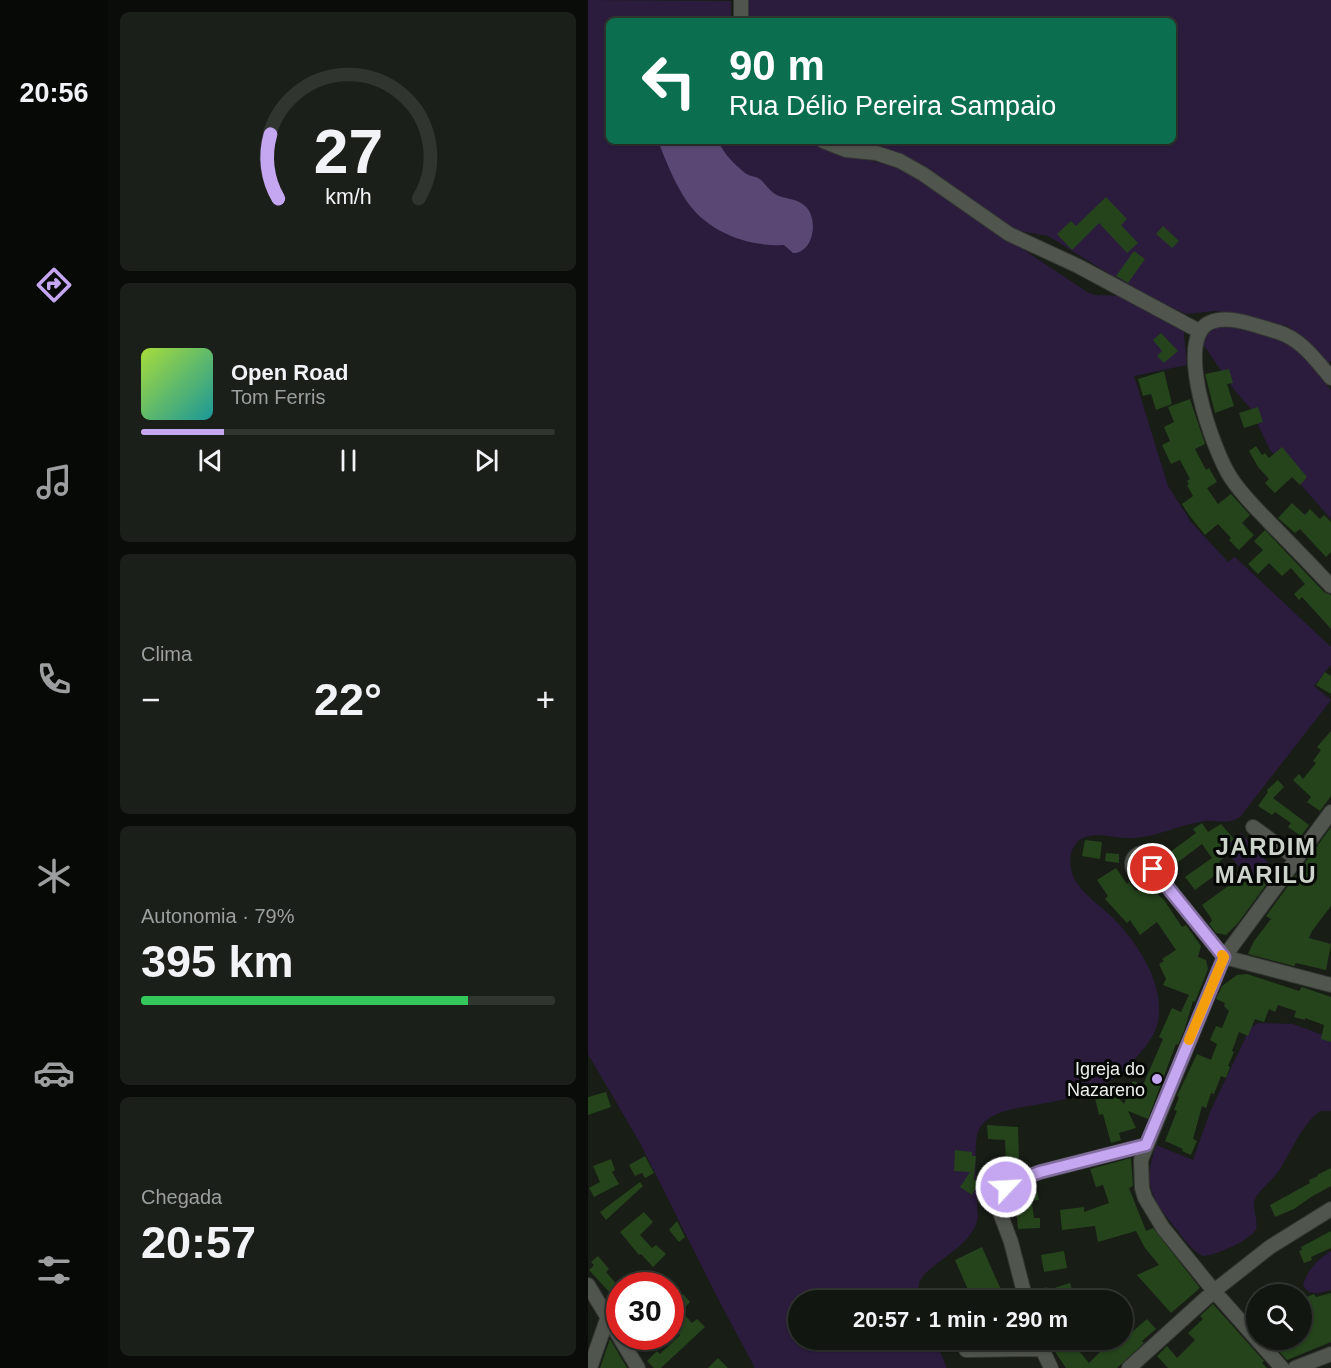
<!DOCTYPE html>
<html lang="pt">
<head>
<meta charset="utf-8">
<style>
	:root { --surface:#121610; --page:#1b1f19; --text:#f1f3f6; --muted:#9c9f9f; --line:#313530; --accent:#c5a7f1 }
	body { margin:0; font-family:Helvetica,sans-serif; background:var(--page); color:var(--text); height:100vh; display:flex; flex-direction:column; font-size:22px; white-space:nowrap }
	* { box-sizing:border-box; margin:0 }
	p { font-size:20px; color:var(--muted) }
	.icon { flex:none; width:33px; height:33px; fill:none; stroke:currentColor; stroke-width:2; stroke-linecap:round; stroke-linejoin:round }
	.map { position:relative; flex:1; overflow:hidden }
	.details { display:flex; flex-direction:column; gap:12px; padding:12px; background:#0a0c09; width:480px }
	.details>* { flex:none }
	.hud { position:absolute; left:18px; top:18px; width:570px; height:126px; border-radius:9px; box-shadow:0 2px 4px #0004,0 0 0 2px var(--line); background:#0b6e4f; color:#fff; overflow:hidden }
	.buttons { position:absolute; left:658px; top:1284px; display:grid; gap:12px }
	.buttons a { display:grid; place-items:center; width:66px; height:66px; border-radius:50%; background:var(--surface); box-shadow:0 2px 4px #0004,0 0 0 2px var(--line); font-size:30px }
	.speed { position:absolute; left:18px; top:1272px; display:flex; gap:12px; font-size:30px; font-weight:700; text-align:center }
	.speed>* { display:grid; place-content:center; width:78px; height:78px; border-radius:50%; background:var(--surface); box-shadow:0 2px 4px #0004,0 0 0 2px var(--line); line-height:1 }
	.speed .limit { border:9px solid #d22; background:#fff; color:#111 }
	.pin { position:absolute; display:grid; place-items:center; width:51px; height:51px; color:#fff; margin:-26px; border:3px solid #fff; border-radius:50%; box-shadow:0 2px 6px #0007 }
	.me { position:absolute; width:66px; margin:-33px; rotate:65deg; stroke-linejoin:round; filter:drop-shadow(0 0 4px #0008) }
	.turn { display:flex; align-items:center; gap:21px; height:126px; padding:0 24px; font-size:27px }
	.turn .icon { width:78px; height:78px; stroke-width:2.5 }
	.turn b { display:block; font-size:42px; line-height:51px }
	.big { font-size:45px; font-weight:800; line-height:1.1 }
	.details .card { flex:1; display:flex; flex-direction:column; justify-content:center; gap:9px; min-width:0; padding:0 21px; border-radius:9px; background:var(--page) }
	.details .dial { align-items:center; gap:0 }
	.dial svg { height:156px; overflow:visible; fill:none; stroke:var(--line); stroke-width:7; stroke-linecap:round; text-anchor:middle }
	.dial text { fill:var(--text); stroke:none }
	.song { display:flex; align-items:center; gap:18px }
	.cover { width:72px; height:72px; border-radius:9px; background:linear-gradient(135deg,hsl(80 70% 55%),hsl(180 70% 35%)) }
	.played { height:6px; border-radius:3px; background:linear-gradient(90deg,var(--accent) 20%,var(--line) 20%) }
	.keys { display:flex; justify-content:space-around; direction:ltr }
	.heat { display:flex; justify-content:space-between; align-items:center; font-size:33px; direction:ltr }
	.charge { height:9px; border-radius:4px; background:linear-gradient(90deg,#34c759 79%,var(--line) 0) }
	.trip { position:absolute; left:200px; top:1290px; width:345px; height:60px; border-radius:30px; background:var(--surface); box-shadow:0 2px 4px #0004,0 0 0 2px var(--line); font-weight:800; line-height:60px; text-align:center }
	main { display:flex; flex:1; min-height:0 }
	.menu { display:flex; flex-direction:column; width:108px; justify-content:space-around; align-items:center; background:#070906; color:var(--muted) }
	.menu .icon { width:42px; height:42px }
	.menu .current { color:var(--accent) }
	.menu b { font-size:27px; color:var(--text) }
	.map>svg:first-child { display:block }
	.green { fill:#2b1c3d }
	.water { fill:#5a4774 }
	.building { fill:#25441b }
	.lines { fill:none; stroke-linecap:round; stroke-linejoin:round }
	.minor-casing { stroke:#333632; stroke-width:16 }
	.minor { stroke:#50564e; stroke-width:14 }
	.route-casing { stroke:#806d9d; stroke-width:15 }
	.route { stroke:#c5a7f1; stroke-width:10 }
	.slow { stroke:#f59e0b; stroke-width:10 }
	.poi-dot { fill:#c5a7f1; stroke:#050705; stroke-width:2 }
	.labels { text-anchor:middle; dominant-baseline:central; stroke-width:6; stroke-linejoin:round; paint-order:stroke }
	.poi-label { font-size:18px; fill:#edf1ec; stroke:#050705; text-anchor:end }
	.district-label { font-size:24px; font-weight:bold; letter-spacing:1.5px; fill:#ccd3ca; stroke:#050705 }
</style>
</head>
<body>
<main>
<nav class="menu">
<b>20:56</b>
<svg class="icon current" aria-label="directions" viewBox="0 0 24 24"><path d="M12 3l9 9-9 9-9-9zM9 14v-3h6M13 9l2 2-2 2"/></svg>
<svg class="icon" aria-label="music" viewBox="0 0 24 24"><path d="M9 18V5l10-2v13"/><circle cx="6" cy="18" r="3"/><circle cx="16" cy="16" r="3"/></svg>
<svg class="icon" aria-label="phone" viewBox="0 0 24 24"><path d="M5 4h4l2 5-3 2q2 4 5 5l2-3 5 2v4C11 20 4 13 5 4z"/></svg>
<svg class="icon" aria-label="climate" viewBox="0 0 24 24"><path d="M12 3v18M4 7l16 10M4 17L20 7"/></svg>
<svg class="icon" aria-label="car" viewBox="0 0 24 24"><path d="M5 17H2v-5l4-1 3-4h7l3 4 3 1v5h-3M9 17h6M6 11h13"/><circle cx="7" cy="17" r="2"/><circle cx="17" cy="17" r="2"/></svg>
<svg class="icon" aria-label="filters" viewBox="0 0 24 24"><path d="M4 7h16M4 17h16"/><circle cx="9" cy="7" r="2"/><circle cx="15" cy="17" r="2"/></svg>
</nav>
<section class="details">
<div class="card dial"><svg viewBox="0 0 100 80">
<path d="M14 69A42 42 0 1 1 86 69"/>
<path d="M14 69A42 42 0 0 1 10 36" stroke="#c5a7f1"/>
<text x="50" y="56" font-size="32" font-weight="700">27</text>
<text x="50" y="72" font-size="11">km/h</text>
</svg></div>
<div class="card">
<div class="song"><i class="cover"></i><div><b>Open Road</b><p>Tom Ferris</p></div></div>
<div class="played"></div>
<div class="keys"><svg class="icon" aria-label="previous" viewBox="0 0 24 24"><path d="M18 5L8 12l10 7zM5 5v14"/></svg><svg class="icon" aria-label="pause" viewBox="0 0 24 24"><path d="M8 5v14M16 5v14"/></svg><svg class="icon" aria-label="next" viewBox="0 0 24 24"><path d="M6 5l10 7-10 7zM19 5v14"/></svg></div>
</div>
<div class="card"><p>Clima</p>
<div class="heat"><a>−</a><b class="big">22°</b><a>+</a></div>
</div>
<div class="card"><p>Autonomia · 79%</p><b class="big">395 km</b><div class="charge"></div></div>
<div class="card"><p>Chegada</p><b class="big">20:57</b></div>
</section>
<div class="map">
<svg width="743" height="1368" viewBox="0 0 743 1368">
	<rect width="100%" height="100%" fill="#181d16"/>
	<path class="green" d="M0,0L143,1V21H21V141H221C252,158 287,158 320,172L499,292L506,295L534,296L597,325L596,336L599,365L546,376L580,486L603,522L640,562L647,557L743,647V665L726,686L743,700L652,817C641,825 630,820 617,821C593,824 571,836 547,838C529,840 499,827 487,845C479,856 482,873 489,883C498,897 513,906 525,918C551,944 583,993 567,1031C559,1049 529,1080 510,1088C494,1096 475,1100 458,1103C436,1108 399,1108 390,1132C385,1144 389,1201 390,1217C385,1245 353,1256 335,1276L331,1282L330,1300H210V1340H347L359,1368H167L128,1295L52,1143L0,1054Z
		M160,0H743V360L739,367L711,335L700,326L628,311L598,314L572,302L520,273L460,236L432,231L419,226L295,148L259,141H585V21H161Z
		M634,325L668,333L700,343L712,352L743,390V519L682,450L662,408L647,391L615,344V339L627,327Z
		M653,833L681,864L664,880L635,849Z
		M670,1023L705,1024L743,1038V1111H732C713,1126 705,1148 692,1169C686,1179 675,1186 668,1197C662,1208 671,1219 668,1229C664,1240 626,1256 615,1256C604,1251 596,1239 589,1230C564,1198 554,1187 568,1145L605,1160L622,1112L662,1028Z
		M743,1251V1290C731,1293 721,1297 715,1285C720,1269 729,1260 743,1251Z"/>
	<path class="water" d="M70,141H130C137,155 145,163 157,173C162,177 169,176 173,180C179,186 183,193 191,196C199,199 210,199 217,206C231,218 226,253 205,253L196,245C159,247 118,231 98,200C86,182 78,161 70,141Z"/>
	<path class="building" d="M518,197L539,219L533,225L550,243L539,253L511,223L484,250L469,234L483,221L488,226Z
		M575,226L591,241L584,248L568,234Z
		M546,251L557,259L540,283L528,276Z
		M573,333L590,351L576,363L569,356L574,351L565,340Z
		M641,369L645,383L639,384L646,406L627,413L617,374Z
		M576,371L584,404L568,410L563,394L555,396L550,379Z
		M602,399L617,444L607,449L618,470L621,468L629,482L619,488L630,504L643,494L662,515L654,523L666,535L651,550L641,540L643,538L630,524L617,535L601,515L594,504L605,496L599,485L601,484L599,481L602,479L592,460L583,464L574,445L582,441L576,427L586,422L580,407Z
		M670,407L675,422L656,428L651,413Z
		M668,446L674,455L677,453L681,458L694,447L719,477L712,485L704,477L687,493L677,483L681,479L670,467L661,451Z
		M704,503L717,515L722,509L732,519L736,515L743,522V552L738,557L712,529L707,533L690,518Z
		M677,530L736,592L743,595V629L714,597L711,600L706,594L717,584L703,568L694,576L681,563L670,574L660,564L675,550L666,541Z
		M737,672L743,676V694L728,685Z
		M743,731V796L732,811L719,802L723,797L705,780L711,774L715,779L728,763L725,761L733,750L729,747Z
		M690,780L696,787L685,798L721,825L713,836L700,827L703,823L687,812L684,815L670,806L680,792L679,790Z
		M614,823L620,832L633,824L646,839L633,851L642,845L645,849L631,862L637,868L607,890L597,877L624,858L614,844L582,868L574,858L608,833L605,829Z
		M743,827V906L724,931L721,938L743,944L738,970L708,963L706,966L660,954L666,941L683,919L678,916Z
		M497,840L514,842L512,859L494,856Z
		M518,853L531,854V863L517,861Z
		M528,868L539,884L541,882L548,891L555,885L561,892L565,890L576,900L594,927L598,925L613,946L610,957L618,960L620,969L607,1002L605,1001L596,1031L590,1045L588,1044L560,1119L540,1111L548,1128L531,1133L533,1140L523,1143L515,1114L511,1115L507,1098L522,1088L536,1104L545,1081L555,1085L575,1039L571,1037L584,1008L593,1012L601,995L575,985L578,979L571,964L576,961L574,959L588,950L569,922L552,935L542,920L539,923L517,899L520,896L509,880Z
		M680,868L686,874L650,923L638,935L628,933L621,924L624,921L623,918L614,905L643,884L639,880L647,872L661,885Z
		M659,974L711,991L714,987L743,997V1042L733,1039L736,1025L717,1018V1020L706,1017L708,1011L690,1005L687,1012L681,1009L676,1022L667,1019L660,1036L651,1032L644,1051L646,1052L640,1066L642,1067L638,1078L633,1076L626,1094L623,1093L618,1108L614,1106L605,1139L609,1141L603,1155L594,1151L595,1149L577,1141L589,1111L586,1110L591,1097L589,1096L609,1054L623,1060L629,1044L622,1040L628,1026L634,1028L641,1011L636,1006L637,1003L628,999L634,986L649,975Z
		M18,1092L23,1107L0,1115V1097Z
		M399,1125L430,1127L431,1159L418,1161L417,1140L400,1139Z
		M367,1150L384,1152V1156H388L386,1179L391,1182L384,1195L372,1187L382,1172L366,1171Z
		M57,1156L66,1173L57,1178L54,1173L47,1176L41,1165Z
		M543,1158L545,1186L541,1188L558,1231L565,1228L612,1288L583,1313L549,1275L571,1265L557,1248L548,1231L510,1242L507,1226L474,1230L472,1210L496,1207V1212L521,1203L515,1185L508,1187L502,1169Z
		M23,1159L27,1170L24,1172L31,1184L6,1197L1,1188L12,1182L5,1166Z
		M743,1168V1186L723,1197L706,1209L687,1217L682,1205L722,1183L721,1180L730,1176L729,1175Z
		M52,1182L55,1186L18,1220L12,1212Z
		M447,1183L451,1200L441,1201L439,1186Z
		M444,1203L446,1218H452V1228L430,1229L428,1205Z
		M56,1212L65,1222L52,1235L64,1248L68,1245L78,1254L65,1267L53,1254L51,1255L32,1232Z
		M89,1221L97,1237L91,1242L81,1230Z
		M743,1231V1248L723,1257L724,1260L716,1263L711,1251L714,1250L713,1247Z
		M394,1247L414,1292L394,1300H364L381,1292L367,1260Z
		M476,1251L479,1268L456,1272L453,1255Z
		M10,1256L21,1269L18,1272L31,1287L24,1295L1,1270L6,1265L3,1262Z
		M482,1283L487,1299L481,1300H450L447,1291L459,1287L460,1290Z
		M743,1293V1342L699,1360L681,1340H714V1332L721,1330L714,1310V1299L726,1294L728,1297Z
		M95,1294L102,1302L93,1311L104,1323L109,1319L117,1327L73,1368H66L59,1361L69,1351L72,1354L92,1335L82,1325V1305Z
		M625,1304L676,1361L674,1363L679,1368H580L569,1356L579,1346L589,1358L607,1340L600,1333L615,1319L612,1316Z
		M559,1319L568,1329L554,1341L556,1343L529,1368H478L461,1343L468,1340H498L487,1346L501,1363L513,1351L502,1340H535Z
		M22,1339L39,1368H12Z
		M130,1358L140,1368H120Z"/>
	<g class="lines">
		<defs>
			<path id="minor" d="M153,0V21
				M235,141L258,150L288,153L312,161L335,174L421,234L490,266L611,331
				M743,378C728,360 713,339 690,332C671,327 642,314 623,322C584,337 626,453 643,478C654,495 669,509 682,523C703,544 723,565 743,586
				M665,827L708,858
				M544 864a11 11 0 1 1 22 0a11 11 0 1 1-22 0Z
				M565,869L636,957
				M636,957L743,985
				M0,1285L50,1368
				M438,1300L423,1242L411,1210L410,1203L414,1191L433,1179L452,1172L558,1145
				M450,1340L463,1368
				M378,1350L453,1349
				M2,1368L19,1319
				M541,1368L626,1291L682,1247L743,1209
				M694,1368L626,1291L575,1228L557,1198L554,1188L553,1160L636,957L743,812
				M707,1368L743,1354"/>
		</defs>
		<use href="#minor" class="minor-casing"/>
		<use href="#minor" class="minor"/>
	</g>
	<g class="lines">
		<defs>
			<path id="route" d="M418,1187L433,1179L452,1172L558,1145L636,957L565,869"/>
		</defs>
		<use href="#route" class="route-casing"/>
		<use href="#route" class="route"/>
		<path class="slow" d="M601,1040L636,957L634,955"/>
	</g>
	<circle class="poi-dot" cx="569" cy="1079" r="6"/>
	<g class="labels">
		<g class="poi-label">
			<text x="557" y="1069">Igreja do<tspan x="557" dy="21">Nazareno</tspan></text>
		</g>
		<g class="district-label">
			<text x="678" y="846">JARDIM<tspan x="678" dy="28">MARILU</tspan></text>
		</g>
	</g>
</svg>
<div class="buttons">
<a><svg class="icon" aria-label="search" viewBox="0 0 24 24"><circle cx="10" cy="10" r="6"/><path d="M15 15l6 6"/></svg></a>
</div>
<div class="speed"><div class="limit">30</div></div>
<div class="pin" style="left:565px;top:869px;background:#d93025"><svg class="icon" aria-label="arrive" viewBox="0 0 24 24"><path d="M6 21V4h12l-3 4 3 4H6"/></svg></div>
<svg class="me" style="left:418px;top:1187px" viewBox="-20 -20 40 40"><circle r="17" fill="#c5a7f1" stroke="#fff" stroke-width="3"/><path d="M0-11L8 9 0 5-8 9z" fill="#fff"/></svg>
<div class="trip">20:57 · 1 min · 290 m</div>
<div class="hud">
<div class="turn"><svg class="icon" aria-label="left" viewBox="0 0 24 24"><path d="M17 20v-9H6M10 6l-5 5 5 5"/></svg><div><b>90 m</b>Rua Délio Pereira Sampaio</div></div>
</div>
</div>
</main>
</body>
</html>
